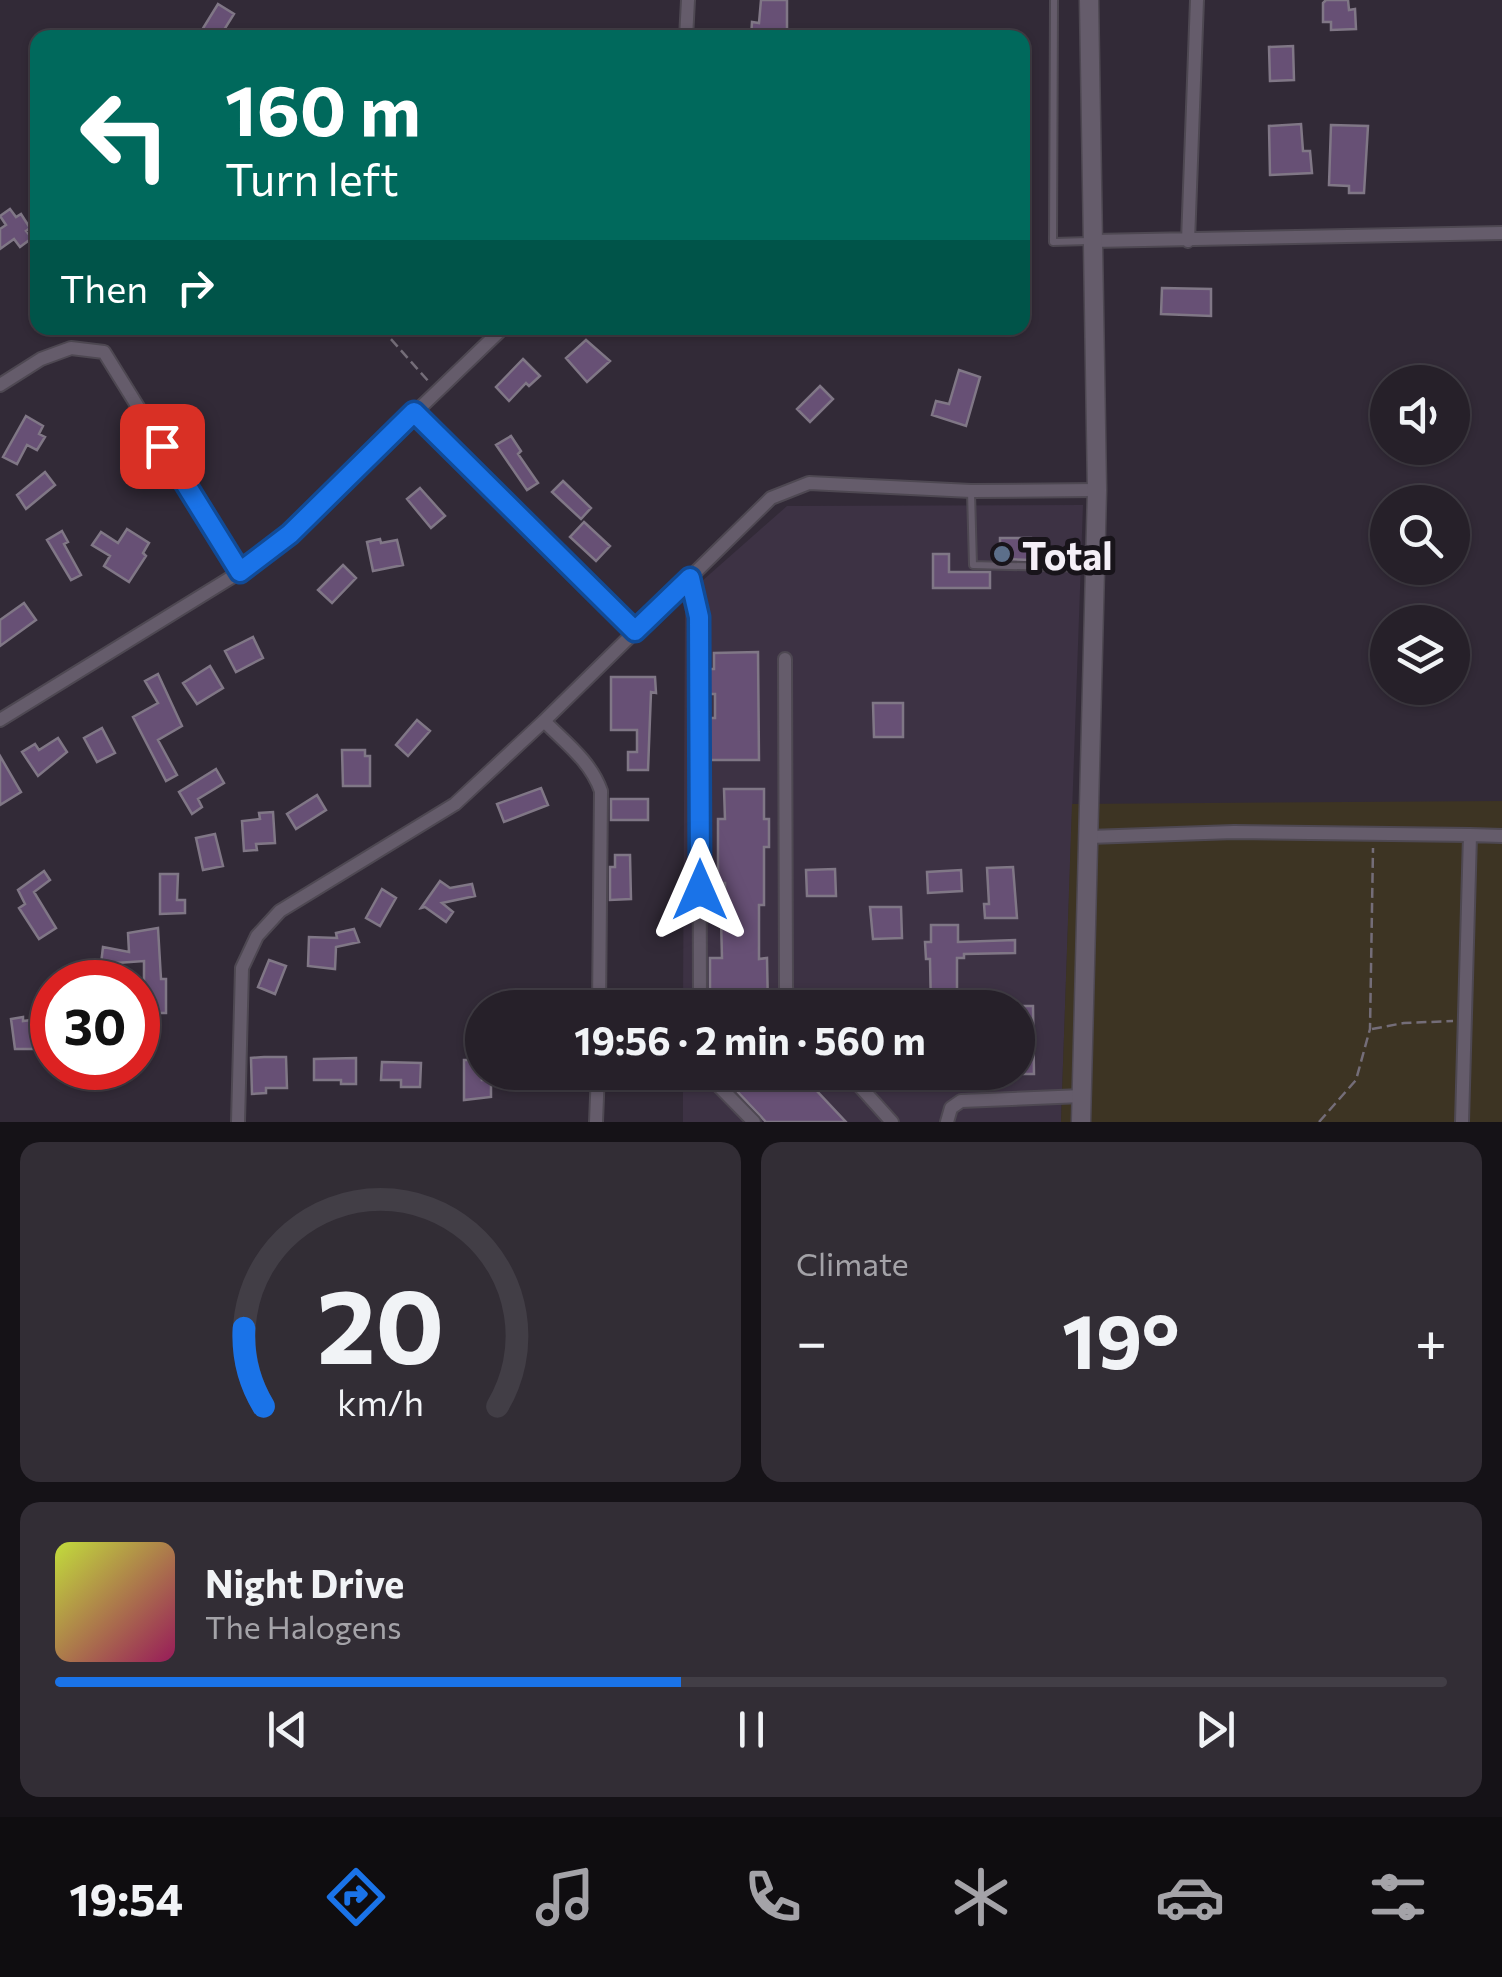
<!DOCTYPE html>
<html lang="en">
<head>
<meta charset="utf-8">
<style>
	:root { --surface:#262029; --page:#322d35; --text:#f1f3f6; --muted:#a4a3a8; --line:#423e46; --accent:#1a73e8 }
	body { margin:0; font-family:Commissioner,sans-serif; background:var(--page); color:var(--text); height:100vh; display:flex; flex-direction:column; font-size:38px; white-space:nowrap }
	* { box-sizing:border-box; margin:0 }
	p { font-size:32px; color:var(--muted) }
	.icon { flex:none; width:55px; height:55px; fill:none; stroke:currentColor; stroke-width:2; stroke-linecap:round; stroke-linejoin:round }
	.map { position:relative; height:1122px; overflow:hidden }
	.sheet { display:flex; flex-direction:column; gap:20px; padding:20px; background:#151217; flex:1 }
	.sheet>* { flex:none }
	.top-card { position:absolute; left:30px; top:30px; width:1000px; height:305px; border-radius:20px; box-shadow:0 2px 8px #0004,0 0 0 2px var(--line); background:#00695c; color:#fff; overflow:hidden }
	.buttons { position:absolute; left:1370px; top:365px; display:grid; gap:20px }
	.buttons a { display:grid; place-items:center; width:100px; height:100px; border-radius:50%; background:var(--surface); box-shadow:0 2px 8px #0004,0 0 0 2px var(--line); font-size:50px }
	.speed { position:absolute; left:30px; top:960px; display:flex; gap:20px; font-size:50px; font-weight:700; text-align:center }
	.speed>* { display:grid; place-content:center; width:130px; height:130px; border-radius:50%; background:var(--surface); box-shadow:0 2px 8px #0004,0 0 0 2px var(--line); line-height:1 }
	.speed .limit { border:15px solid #d22; background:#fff; color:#111 }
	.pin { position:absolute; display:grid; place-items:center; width:85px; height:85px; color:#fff; margin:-42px; border-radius:20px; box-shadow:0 5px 15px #0006 }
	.me { position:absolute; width:110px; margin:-55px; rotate:0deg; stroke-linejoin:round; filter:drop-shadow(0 0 8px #0008) }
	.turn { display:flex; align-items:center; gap:35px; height:210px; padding:0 30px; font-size:45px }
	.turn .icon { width:130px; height:130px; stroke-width:2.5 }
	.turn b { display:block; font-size:70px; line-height:85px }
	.then { display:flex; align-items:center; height:95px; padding:0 30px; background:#0003; gap:20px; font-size:38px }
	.big { font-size:75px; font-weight:700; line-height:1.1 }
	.sheet .card { flex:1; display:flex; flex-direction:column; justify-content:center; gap:15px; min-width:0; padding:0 35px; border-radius:20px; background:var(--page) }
	.sheet .dial { align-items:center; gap:0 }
	.dial svg { height:260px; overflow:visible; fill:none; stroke:var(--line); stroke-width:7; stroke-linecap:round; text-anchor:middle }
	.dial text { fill:var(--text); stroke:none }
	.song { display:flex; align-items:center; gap:30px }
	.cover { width:120px; height:120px; border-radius:15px; background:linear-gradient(135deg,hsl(70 70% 55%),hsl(330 70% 35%)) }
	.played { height:10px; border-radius:5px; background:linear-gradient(90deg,var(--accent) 45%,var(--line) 45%) }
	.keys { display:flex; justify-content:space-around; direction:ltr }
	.heat { display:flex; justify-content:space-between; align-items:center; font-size:55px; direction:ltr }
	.sheet .tiles { flex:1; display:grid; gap:20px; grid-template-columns:1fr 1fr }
	.card:last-child { grid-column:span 2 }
	.trip { position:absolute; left:465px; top:990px; width:570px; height:100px; border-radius:50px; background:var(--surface); box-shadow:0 2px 8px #0004,0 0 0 2px var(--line); font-weight:700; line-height:100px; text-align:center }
	.dock { display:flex; height:160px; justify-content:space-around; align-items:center; background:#0f0d10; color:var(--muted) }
	.dock .icon { width:70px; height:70px }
	.dock .on { color:var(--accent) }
	.dock b { font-size:45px; color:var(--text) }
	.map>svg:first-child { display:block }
	.built { fill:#3d3244 }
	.industrial { fill:#3d3423 }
	.building { fill:#675075; stroke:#807786; stroke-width:2.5 }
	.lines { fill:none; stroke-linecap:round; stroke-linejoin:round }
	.lane-casing { stroke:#4e4852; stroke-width:10 }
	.street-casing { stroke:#4e4852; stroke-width:16 }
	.secondary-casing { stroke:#4e4852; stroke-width:21 }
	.path { stroke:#746d78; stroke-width:2.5; stroke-dasharray:10 5; stroke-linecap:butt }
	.lane { stroke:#655c6b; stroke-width:6 }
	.street { stroke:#655c6b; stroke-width:12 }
	.secondary { stroke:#655c6b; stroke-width:18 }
	.route-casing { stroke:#114b97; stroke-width:25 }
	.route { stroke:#1a73e8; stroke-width:18 }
	.service-dot { fill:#5c6f8a; stroke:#18141a; stroke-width:4 }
	.labels { text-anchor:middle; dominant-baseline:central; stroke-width:10; stroke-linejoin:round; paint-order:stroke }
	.poi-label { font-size:38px; font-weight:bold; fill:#f4eff7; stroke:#18141a; text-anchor:start }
</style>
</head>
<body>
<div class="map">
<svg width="1502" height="1122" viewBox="0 0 1502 1122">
	<rect width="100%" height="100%" fill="#322a37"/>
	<path class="built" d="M1083,505L1061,1122H683V1073L1018,1072V1008L683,1007L685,596L787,506Z"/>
	<path class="industrial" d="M1502,801V1122H1061L1072,804Z"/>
	<path class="building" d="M761,0H787V38H751L752,22L759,23Z
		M1326,0H1348L1349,10L1355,9L1356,29L1331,30V22H1323V3Z
		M218,4L234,14L219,38H197Z
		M1293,46L1294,80L1270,81L1269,47Z
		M1301,124L1303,151H1310L1312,173L1270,175L1269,126Z
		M1331,125L1368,126L1364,193H1349V186L1329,185Z
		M10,209L16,217L21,214L30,228L26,231L32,238L20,247L14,239L0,249V229L6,225L0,216Z
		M1162,288L1211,289V316L1161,314Z
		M586,340L610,361L587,382L566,358Z
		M523,359L540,376L529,386L526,383L509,401L496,387Z
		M959,370L980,377L966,426L932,415L936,401L949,404Z
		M820,386L833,399L810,422L797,409Z
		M26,416L43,426L39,434L45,437L37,450L27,445L17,464L3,457Z
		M511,436L521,451L518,454L538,483L527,490L496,445Z
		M45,472L55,485L26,509L17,495Z
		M563,481L591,508L581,519L552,492Z
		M420,488L445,516L431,528L407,499Z
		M584,522L610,546L596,561L570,537Z
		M127,529L149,543L143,553L146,556L129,582L104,566L110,556L92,545L101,532L118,543Z
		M62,531L68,542L64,544L81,575L71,580L47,540Z
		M1000,538H1031V560L1000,559Z
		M380,539L381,543L397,540L403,565L373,571L367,542Z
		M933,554H949V572H990V588H933Z
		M343,565L356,578L332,603L318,590Z
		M24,603L36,620L0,646V620Z
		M253,637L263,658L236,672L225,651Z
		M758,652L759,760H710V718H715V694H709V669H714V653Z
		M210,666L223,688L197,704L183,683Z
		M158,674L182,726L158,740L177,775L166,781L133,717L158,703L145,681Z
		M611,677H655L656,693L651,692L648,770H628V752H637V730H611Z
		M873,703H903V737H874Z
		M417,720L430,731L408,756L396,745Z
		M102,728L115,753L97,762L84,738Z
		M58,738L67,752L38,776L22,752L35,744L39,750Z
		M342,750H365V756H370V786H343Z
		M0,756L21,792L0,805Z
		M216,769L224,783L198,799L202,807L192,814L179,792Z
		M541,788L548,805L504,822L497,804Z
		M724,789H764V819H769V847H764V905H759V959L767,958L768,1008L739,1005V990L710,991V958H722L721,919H725V883H718V819H725Z
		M317,795L326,810L296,829L287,814Z
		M611,799H648V820H611Z
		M273,812L275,843L256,844L257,850L244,851L242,821L260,819L259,813Z
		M215,834L223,866L203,870L196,838Z
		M615,855H630L631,899L610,900V867H615Z
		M1013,867L1017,918H985L984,904H989L987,868Z
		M835,869L836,896H807L806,870Z
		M961,870L962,891L928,893L927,872Z
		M44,871L50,880L34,892L56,928L39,939L19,908L25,904L18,890Z
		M160,874H178L177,900H185V913L160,914Z
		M440,881L450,888L472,884L475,896L442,903L453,912L446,922L425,907L421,908Z
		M382,889L396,898L380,926L366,918Z
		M870,907H901L902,938L873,939Z
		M931,925H958V942L1015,940V953L964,954V958H957V1008H931L930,959H926L925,942H931Z
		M158,928L161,979H166V1013H144V961L117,963L116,967L101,964L103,947L129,952L128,933Z
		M354,929L359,942L336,947L335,969L308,966L309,937L337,938L336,933Z
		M269,960L286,966L275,994L258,987Z
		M1018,1006H1033L1034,1074H1018Z
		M23,1017V1021L40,1019L44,1049H15L11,1019Z
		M264,1057H286L287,1088H266V1093L252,1094L251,1058Z
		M356,1058V1084H341V1080H314V1059Z
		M464,1060H482V1080H491V1097L464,1100Z
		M382,1062L421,1063L420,1087H401V1080H381Z
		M755,1072H799L846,1122H766L736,1090Z"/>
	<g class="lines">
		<defs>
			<path id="lane" d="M1054,0L1053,242L1089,241
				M971,492L973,565L1092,568"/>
			<path id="street" d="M686,38L688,0
				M1093,241L1502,233
				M1188,241L1197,0
				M0,385L41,359L71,348L104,352L240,572
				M414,412L635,631
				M690,578L699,617L700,1008
				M785,659L786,988L792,1008
				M0,720L240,572L289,534L503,328
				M544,721C566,743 591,762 601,791L599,1008
				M1089,837L1234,832L1470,835
				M705,1072L754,1122
				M847,1072L892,1122
				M238,1122L242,968L257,936L280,911L455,804L544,721L771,498L809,483L971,491L1097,490
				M596,1122L598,1072
				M947,1122L951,1108L961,1101L1082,1096
				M1462,1122L1470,835L1502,836"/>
			<path id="secondary" d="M1081,1122L1097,490L1089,0"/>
		</defs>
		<use href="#lane" class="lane-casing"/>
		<use href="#street" class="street-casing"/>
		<use href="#secondary" class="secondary-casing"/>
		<path class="path" d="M381,328L430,383
			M1372,1029L1404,1023L1453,1021
			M1319,1122L1356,1080L1370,1029L1373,848"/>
		<use href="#lane" class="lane"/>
		<use href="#street" class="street"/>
		<use href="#secondary" class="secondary"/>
	</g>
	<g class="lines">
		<defs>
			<path id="route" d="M162,446L240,572L290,534L414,412L635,631L690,578L699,617L700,890"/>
		</defs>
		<use href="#route" class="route-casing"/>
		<use href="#route" class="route"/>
	</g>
	<circle class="service-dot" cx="1002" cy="554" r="10"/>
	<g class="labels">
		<g class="poi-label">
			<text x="1022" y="554">Total</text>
		</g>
	</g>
</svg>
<div class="buttons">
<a><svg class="icon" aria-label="sound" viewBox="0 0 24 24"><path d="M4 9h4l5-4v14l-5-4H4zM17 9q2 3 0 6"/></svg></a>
<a><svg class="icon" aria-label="search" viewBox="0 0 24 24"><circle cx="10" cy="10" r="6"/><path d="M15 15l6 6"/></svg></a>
<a><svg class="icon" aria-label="layers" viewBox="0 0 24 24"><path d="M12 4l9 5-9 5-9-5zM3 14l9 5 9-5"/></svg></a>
</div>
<div class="speed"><div class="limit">30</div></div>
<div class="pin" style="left:162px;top:446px;background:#d93025"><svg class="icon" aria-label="arrive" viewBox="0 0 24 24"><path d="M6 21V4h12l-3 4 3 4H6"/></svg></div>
<svg class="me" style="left:700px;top:890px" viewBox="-20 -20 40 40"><path d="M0-17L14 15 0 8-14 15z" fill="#1a73e8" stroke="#fff" stroke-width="4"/></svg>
<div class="trip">19:56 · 2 min · 560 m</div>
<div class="top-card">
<div class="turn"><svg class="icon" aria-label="left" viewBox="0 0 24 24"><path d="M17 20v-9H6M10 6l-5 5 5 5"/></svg><div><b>160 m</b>Turn left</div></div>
<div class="then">Then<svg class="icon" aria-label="right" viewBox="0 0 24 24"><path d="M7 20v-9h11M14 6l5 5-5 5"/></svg></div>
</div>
</div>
<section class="sheet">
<div class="tiles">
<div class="card dial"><svg viewBox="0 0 100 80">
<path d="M14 69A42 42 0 1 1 86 69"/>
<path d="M14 69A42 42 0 0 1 8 45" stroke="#1a73e8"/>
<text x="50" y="56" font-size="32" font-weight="700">20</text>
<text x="50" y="72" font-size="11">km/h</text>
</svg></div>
<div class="card"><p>Climate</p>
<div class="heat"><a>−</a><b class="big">19°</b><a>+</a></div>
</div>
<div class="card">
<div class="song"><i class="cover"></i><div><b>Night Drive</b><p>The Halogens</p></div></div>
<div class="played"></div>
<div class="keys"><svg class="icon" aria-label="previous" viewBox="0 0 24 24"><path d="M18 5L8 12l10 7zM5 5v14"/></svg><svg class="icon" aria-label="pause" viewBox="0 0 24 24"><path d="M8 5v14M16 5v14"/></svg><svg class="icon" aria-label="next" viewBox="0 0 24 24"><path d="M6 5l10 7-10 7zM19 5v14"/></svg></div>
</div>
</div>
</section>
<nav class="dock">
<b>19:54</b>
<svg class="icon on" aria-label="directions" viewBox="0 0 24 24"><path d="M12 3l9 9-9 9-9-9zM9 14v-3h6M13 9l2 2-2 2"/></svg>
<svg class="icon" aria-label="music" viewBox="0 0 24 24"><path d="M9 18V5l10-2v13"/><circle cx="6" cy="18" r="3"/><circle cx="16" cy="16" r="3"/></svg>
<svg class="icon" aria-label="phone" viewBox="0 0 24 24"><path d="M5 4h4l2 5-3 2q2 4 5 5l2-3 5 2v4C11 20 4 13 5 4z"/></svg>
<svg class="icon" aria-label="climate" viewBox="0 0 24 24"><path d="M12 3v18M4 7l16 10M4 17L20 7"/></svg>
<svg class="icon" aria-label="car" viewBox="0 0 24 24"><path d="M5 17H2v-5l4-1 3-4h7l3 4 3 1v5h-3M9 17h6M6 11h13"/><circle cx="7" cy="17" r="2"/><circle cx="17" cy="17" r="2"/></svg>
<svg class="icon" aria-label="filters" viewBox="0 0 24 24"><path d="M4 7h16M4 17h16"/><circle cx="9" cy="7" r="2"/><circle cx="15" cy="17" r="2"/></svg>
</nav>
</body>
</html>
